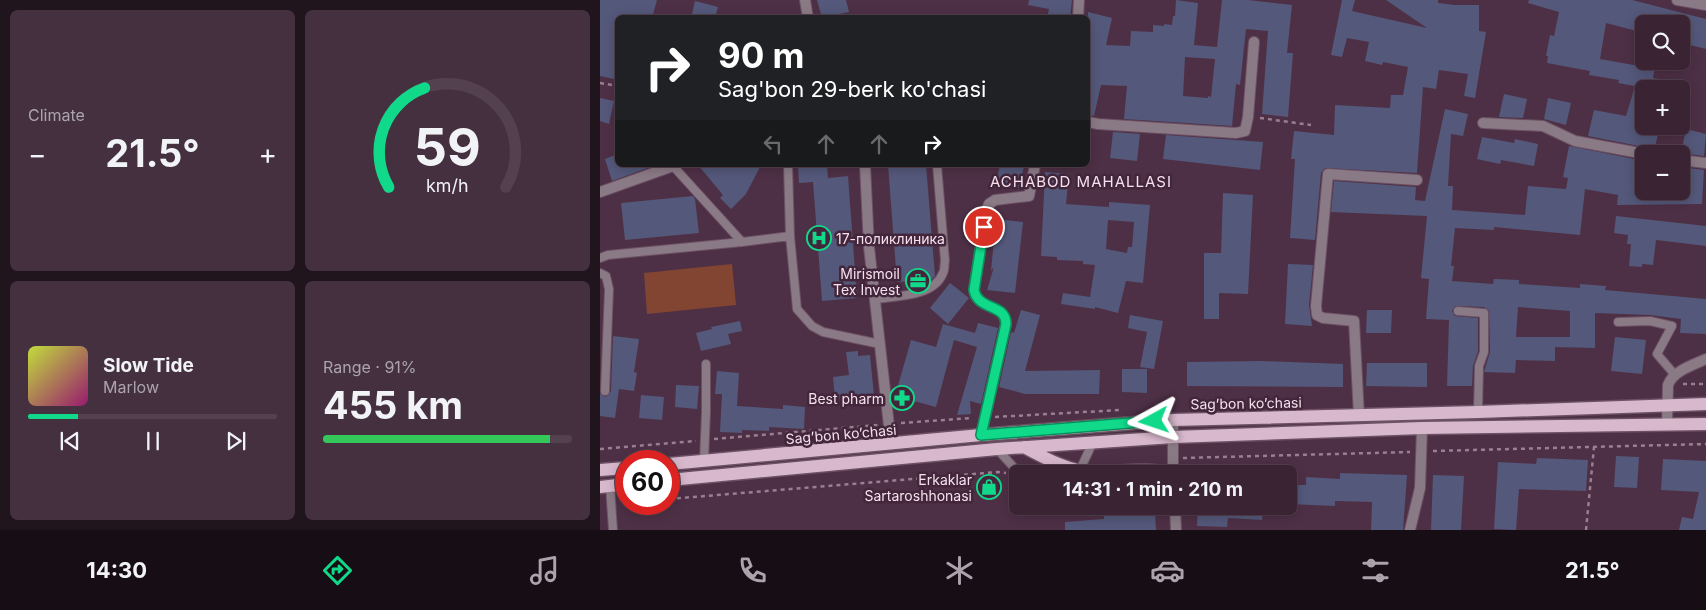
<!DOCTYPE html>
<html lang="en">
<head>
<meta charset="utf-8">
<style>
	:root { --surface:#3a2434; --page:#453040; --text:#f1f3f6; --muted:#aba4ac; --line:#54414f; --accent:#10d98a }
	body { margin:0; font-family:Inter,sans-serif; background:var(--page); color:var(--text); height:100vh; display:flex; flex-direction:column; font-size:19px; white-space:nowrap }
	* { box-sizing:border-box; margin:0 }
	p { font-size:16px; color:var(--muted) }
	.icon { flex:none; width:28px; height:28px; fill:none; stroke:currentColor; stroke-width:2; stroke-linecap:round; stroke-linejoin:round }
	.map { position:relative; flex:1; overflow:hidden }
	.details { display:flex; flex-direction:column; gap:10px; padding:10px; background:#20141d; width:600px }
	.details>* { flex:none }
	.top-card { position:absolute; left:15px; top:15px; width:475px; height:152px; border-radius:8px; box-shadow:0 2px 12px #0003,0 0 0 1px var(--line); background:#202124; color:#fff; overflow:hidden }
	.fabs { position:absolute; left:1035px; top:15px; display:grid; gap:10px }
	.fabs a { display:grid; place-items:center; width:55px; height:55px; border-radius:8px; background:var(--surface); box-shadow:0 2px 12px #0003,0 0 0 1px var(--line); font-size:25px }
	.speed { position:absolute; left:15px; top:450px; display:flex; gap:10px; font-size:25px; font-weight:700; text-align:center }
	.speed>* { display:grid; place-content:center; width:65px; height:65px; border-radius:50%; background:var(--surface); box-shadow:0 2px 12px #0003,0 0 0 1px var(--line); line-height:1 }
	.speed .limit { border:8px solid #d22; background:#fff; color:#111 }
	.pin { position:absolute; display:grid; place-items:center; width:42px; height:42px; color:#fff; margin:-21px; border:2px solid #fff; border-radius:50%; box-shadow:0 1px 5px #0007 }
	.me { position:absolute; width:55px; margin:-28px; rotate:265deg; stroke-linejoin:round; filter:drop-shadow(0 0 4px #0008) }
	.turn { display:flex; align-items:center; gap:18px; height:105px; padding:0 20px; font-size:22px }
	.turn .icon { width:65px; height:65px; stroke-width:2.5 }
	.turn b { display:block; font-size:35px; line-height:42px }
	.lanes { display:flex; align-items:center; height:48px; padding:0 20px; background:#0003; justify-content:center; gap:25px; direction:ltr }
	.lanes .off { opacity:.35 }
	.big { font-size:38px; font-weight:700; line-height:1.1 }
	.details .tile { flex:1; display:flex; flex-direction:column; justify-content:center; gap:8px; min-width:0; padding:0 18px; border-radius:8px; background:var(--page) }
	.details .dial { align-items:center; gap:0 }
	.dial svg { height:130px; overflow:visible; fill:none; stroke:var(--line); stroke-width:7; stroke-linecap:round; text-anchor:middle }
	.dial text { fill:var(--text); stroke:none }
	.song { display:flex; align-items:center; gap:15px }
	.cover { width:60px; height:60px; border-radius:8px; background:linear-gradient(135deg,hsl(70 70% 55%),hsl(320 70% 35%)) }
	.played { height:5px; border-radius:2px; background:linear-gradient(90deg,var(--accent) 20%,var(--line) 20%) }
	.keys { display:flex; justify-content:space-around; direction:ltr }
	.heat { display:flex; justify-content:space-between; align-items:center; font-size:28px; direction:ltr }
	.charge { height:8px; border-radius:4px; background:linear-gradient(90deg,#34c759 91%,var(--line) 0) }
	.details .tiles { flex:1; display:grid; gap:10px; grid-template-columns:repeat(2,1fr) }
	.trip { position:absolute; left:409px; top:465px; width:288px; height:50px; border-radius:8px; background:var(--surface); box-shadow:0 2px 12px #0003,0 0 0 1px var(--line); font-weight:700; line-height:50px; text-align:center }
	.menu { display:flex; height:80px; justify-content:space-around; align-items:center; background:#170e15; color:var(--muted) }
	.menu .icon { width:35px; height:35px }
	.menu .current { color:var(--accent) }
	.menu b { font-size:22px; color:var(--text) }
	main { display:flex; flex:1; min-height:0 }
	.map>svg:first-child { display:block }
	.green { fill:#824532 }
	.building { fill:#54587a; fill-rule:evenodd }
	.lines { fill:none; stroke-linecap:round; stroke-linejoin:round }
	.service-casing { stroke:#6c5064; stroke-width:10 }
	.minor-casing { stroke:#6c5064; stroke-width:12 }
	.primary-casing { stroke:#6c5064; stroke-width:15 }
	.path { stroke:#987f91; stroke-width:2.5; stroke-dasharray:4 4; stroke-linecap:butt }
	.service { stroke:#8a7a85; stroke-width:8 }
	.minor { stroke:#8a7a85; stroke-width:10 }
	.primary { stroke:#d8b8cd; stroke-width:12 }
	.route-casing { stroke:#0a8d5a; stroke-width:12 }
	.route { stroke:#10d98a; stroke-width:9 }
	.labels { text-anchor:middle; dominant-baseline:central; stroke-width:5; stroke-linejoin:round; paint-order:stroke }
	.poi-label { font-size:14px; fill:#f5e1ee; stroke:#43263b; text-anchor:end }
	.street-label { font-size:14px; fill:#f5e1ee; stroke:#43263b }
	.neighbourhood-label { font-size:15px; letter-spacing:1px; fill:#f5e1ee; stroke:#43263b }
</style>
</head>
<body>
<main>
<section class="details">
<div class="tiles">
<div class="tile"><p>Climate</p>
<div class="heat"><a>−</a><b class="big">21.5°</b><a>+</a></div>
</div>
<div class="tile dial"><svg viewBox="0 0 100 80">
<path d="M14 69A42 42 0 1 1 86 69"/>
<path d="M14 69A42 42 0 0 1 36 8" stroke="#10d98a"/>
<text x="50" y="56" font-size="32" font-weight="700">59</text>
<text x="50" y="72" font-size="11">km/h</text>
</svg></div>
<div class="tile">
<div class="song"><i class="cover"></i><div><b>Slow Tide</b><p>Marlow</p></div></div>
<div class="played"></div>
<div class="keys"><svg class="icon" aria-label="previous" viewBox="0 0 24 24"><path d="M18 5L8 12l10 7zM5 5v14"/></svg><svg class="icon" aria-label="pause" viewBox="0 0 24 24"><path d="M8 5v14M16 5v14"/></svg><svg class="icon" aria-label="next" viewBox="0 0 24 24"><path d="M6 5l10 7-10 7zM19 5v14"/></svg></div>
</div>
<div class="tile"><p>Range · 91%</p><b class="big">455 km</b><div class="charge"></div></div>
</div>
</section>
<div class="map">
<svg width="1106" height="530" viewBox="0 0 1106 530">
	<rect width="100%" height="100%" fill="#4e3046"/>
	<path class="green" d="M132,264L136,305L47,314L44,273Z"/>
	<path class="building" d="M0,0H57L52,18H18V64L14,79L0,76Z
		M217,0H246L249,12L222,18Z
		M429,0H472L470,18H447L449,9L428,5Z
		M576,0L598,3L594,45L617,47L622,0H648L692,5L687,53H693L688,117L662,114L668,31L646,29L640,85L636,84L632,126L524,119L527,86L501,85L494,116L488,115V12L512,18L506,45L530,46L531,31L553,32V25L564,26V24L572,25L573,16H575ZM585,57L615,59L611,97L608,96V98L583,96Z
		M742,0H755L752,11L827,28L786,0H838V3L855,5H879V31L886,32L875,98L864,96L868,74L839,70L836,89L823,87L817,173L725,168L721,173L715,240L690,238L695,159H691L694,131L734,135L735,105L790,108L791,95H803L808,67L783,62L782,65L765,61L769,42L747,38L742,57L731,55Z
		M929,0H1032L1106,19V49L1082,43L1087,24H1044V33L1006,23L1000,59L1039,66V61H1056L1053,78L1081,83V89H1044V126H1060L1055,147L1044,144V147L988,136L994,110L1026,116L1035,86L1018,83L1019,80L989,75L990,71L947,63L948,56H946L950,35L954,36L959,12L928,3Z
		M95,1L118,7L115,18H91Z
		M904,94L927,99L923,118L899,117Z
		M0,98L14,101L9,124L0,121Z
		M948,98L971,103L966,125L944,119Z
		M845,109L868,114L863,136L851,134L848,186H853L852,210L925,215L928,186L966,189L968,178L963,177L969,146L1044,161V191H1081V167L1104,170L1102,204L1017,205L1018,195L985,189L980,235L894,227V230L855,228L851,266H854L852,281L893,284L894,279L919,280V284L980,288V284L1006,286L1005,290L1106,299V334L1080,333L1081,319L1050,315L995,313V348L955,347V361L916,360L915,373L884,372L890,352L889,311L884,307L856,306L852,311L855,316L878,318V351L873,366L872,386H847L849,320L826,319L829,279L821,278L827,216L731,212L734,181L816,187L815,200L825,201ZM918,307L970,311V337H916Z
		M1086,129L1106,134L1104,156L1081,153Z
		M513,132L540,134L537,161L510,158Z
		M566,135L663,142L660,170L563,159Z
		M882,137L914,143L915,139L938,144L934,166L901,160L900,164L877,159Z
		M18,154V165H49L50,167L12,181L5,159Z
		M98,165H161L146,194L131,209L120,198L123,195Z
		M198,165H227L228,178L248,176L257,298L222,301L213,182L199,183Z
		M288,165H326L335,276L331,280L297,282Z
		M400,165L424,166L419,188L396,183Z
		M445,172L469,174L466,204L509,207V202L550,205L543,283L526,281L518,313L495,307V309L461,304L463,293L490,297L495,265L483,264V261L457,260V257L441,256ZM508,220L534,222L532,247H528L527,253L506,249Z
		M623,193L653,195L648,294L619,293V319H604V253H621Z
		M93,196L95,199L99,233L25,240L21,203Z
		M1016,216L1106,226V246L1056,240L1053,265L1042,264V267L1029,266L1031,244H1027L1028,235L1014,233Z
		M396,219L423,222L415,293L387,290L394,267L391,271Z
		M688,264L713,265L709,305L712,326L685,324Z
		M350,283L369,298L348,324L330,308Z
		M421,310L440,315L425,371L500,370L499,394H425L399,387L411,332L414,333Z
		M767,310H792L791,333H766Z
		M530,315L563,321L554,369L540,367L547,332L528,328Z
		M140,321L142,331L128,334L131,344L101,351L96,333L112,329L111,327Z
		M378,323L398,328L381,404L370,401L371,414L357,415L377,347L354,340L336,407L295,396L311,340L336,347L343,324L375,333Z
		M13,336L39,339L34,372L37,373L34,391L19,389L15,418L0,416V393L5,397L9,394L11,391Z
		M1015,337L1046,340L1042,374L1011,371Z
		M258,351V356L270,355L274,395L235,399L233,377L249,375L246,352Z
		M661,361L743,364V387L587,386V362Z
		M767,363H827V387L766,386Z
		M522,369H547V393L522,392Z
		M117,371L139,373L137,406L183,409V405L205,407L204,429L169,427V431L142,430V433L120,432L122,394H115Z
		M76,385L99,386L97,409L75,407Z
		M41,395L64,397L62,420L39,418Z
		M1016,456L1039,457L1037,488L1014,487Z
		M937,458L988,460L986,491L919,489L916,530L894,529L898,462L936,464Z
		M1063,459L1106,461V530H1079L1082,517L1093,519L1099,492L1061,490Z
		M740,473L807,475L803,530H771L772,502L735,501V506L688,504V485H706V477L740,479Z
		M833,475L864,476L861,530H831Z
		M598,506H663L662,520L628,518L627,527L597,526Z
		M555,512L556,530H465V522L504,519V515Z"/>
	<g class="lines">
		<defs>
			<path id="service" d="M76,165L73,166L142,242
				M188,165L190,236L197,309L212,326L223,332L280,344
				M0,258L8,255L142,242L190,236
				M0,273L6,276L9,289L5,391
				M275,299C296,296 334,297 343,273C345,270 344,265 345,261L337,165
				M858,311L884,313V352L879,366L878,412
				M1018,322L1050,321L1072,326L1057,354L1075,375
				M397,449L420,474
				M104,461L106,412V364
				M478,474L493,442
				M10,486L13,530"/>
			<path id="minor" d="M205,0L208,18
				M1077,0L1106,5
				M478,18L479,0
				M488,122L498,124L636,133L645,131L648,117L654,42
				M883,123L943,126L975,141L1045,154
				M1081,160L1106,163
				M265,165L269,247L291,444
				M0,192L73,166
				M759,416L754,321L723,318L717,315L716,306L728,174L817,180
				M573,420V474
				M1067,424L1068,385C1073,371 1093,365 1106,359
				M381,435L406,324C406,304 377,310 374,290L386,211L389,204L395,200L429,196L435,165
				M575,506L576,530
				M810,530L820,488L822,428"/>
			<path id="primary" d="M424,447C446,459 471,472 496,473C520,473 545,467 569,474
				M69,464L381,435L573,420L878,412L1106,404
				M0,470L26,468
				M69,480L397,449L573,437L822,428L1106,424
				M0,487L26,484"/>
		</defs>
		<use href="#service" class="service-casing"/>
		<use href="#minor" class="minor-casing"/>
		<use href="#primary" class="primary-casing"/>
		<path class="path" d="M0,83L18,86
			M660,118L711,125
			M1083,384H1106
			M395,417L520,410
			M301,423L372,418
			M114,439L278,425
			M0,449L96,441
			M833,451L1106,444
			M583,458L810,452
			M69,499L398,472L406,473
			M986,530L994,447"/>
		<use href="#service" class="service"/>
		<use href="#minor" class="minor"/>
		<use href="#primary" class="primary"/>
	</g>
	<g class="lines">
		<defs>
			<path id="route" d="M384,227L374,290C378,311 406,303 406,324L381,435L554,421"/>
		</defs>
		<use href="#route" class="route-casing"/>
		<use href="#route" class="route"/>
	</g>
	<defs>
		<symbol id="hospital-ring" viewBox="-11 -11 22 22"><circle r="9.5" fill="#43263b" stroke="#10d98a" stroke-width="1.5"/><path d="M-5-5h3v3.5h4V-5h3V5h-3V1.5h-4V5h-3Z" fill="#10d98a"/></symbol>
		<symbol id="office-ring" viewBox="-11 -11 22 22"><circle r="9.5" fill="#43263b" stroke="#10d98a" stroke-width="1.5"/><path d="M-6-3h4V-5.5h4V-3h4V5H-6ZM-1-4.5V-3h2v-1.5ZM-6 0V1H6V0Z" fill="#10d98a"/></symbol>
		<symbol id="pharmacy-ring" viewBox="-11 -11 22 22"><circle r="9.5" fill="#43263b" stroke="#10d98a" stroke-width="1.5"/><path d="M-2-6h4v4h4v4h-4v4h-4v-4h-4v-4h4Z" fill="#10d98a"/></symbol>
		<symbol id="shop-ring" viewBox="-11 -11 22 22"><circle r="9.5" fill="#43263b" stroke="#10d98a" stroke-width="1.5"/><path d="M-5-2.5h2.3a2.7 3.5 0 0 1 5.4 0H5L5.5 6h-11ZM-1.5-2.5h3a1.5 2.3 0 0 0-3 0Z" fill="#10d98a"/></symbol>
	</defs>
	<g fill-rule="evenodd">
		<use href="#hospital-ring" x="205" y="224" width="28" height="28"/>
		<use href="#office-ring" x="304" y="267" width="28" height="28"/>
		<use href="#pharmacy-ring" x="288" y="384" width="28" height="28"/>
		<use href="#shop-ring" x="375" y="473" width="28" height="28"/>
	</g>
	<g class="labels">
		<g class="poi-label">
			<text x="236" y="238" text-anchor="start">17-поликлиника</text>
			<text x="300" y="273">Mirismoil<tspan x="300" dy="16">Tex Invest</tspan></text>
			<text x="284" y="398">Best pharm</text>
			<text x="372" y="479">Erkaklar<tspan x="372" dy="16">Sartaroshhonasi</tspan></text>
		</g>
		<g class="street-label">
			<text transform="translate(646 403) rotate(-1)">Sag’bon ko’chasi</text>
			<text transform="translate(241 434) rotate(-5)">Sag’bon ko’chasi</text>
		</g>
		<g class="neighbourhood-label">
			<text x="481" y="181">ACHABOD MAHALLASI</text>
		</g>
	</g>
</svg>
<div class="fabs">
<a><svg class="icon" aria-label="search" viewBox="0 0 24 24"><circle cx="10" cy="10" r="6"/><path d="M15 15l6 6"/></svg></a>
<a>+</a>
<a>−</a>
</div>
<div class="speed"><div class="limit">60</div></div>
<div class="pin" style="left:384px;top:227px;background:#d93025"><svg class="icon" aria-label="arrive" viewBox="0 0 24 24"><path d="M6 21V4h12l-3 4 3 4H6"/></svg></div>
<svg class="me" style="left:554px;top:421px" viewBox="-20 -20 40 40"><path d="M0-17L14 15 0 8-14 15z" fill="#10d98a" stroke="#fff" stroke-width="4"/></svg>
<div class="trip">14:31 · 1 min · 210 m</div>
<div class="top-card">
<div class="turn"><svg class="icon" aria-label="right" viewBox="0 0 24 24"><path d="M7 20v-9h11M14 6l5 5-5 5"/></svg><div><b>90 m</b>Sag'bon 29-berk ko'chasi</div></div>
<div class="lanes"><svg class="icon off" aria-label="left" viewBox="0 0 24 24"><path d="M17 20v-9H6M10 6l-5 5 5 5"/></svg><svg class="icon off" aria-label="ahead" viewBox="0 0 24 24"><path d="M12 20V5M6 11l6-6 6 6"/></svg><svg class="icon off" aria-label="ahead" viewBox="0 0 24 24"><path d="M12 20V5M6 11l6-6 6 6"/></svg><svg class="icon" aria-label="right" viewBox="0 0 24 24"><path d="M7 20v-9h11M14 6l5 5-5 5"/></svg></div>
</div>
</div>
</main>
<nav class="menu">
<b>14:30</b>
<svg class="icon current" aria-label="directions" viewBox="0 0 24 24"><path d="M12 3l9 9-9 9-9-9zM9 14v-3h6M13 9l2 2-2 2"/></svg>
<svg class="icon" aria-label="music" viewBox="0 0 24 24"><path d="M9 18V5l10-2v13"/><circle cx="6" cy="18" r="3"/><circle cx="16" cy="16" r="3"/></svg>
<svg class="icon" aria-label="phone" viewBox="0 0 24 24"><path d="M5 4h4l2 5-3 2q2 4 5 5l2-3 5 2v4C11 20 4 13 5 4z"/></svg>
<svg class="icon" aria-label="climate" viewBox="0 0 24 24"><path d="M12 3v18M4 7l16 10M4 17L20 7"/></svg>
<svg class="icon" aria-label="car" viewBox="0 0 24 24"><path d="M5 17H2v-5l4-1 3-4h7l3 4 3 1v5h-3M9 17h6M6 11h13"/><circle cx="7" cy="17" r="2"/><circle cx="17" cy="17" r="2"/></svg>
<svg class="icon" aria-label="filters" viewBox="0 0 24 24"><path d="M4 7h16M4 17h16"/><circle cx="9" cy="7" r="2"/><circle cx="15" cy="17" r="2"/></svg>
<b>21.5°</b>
</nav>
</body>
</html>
